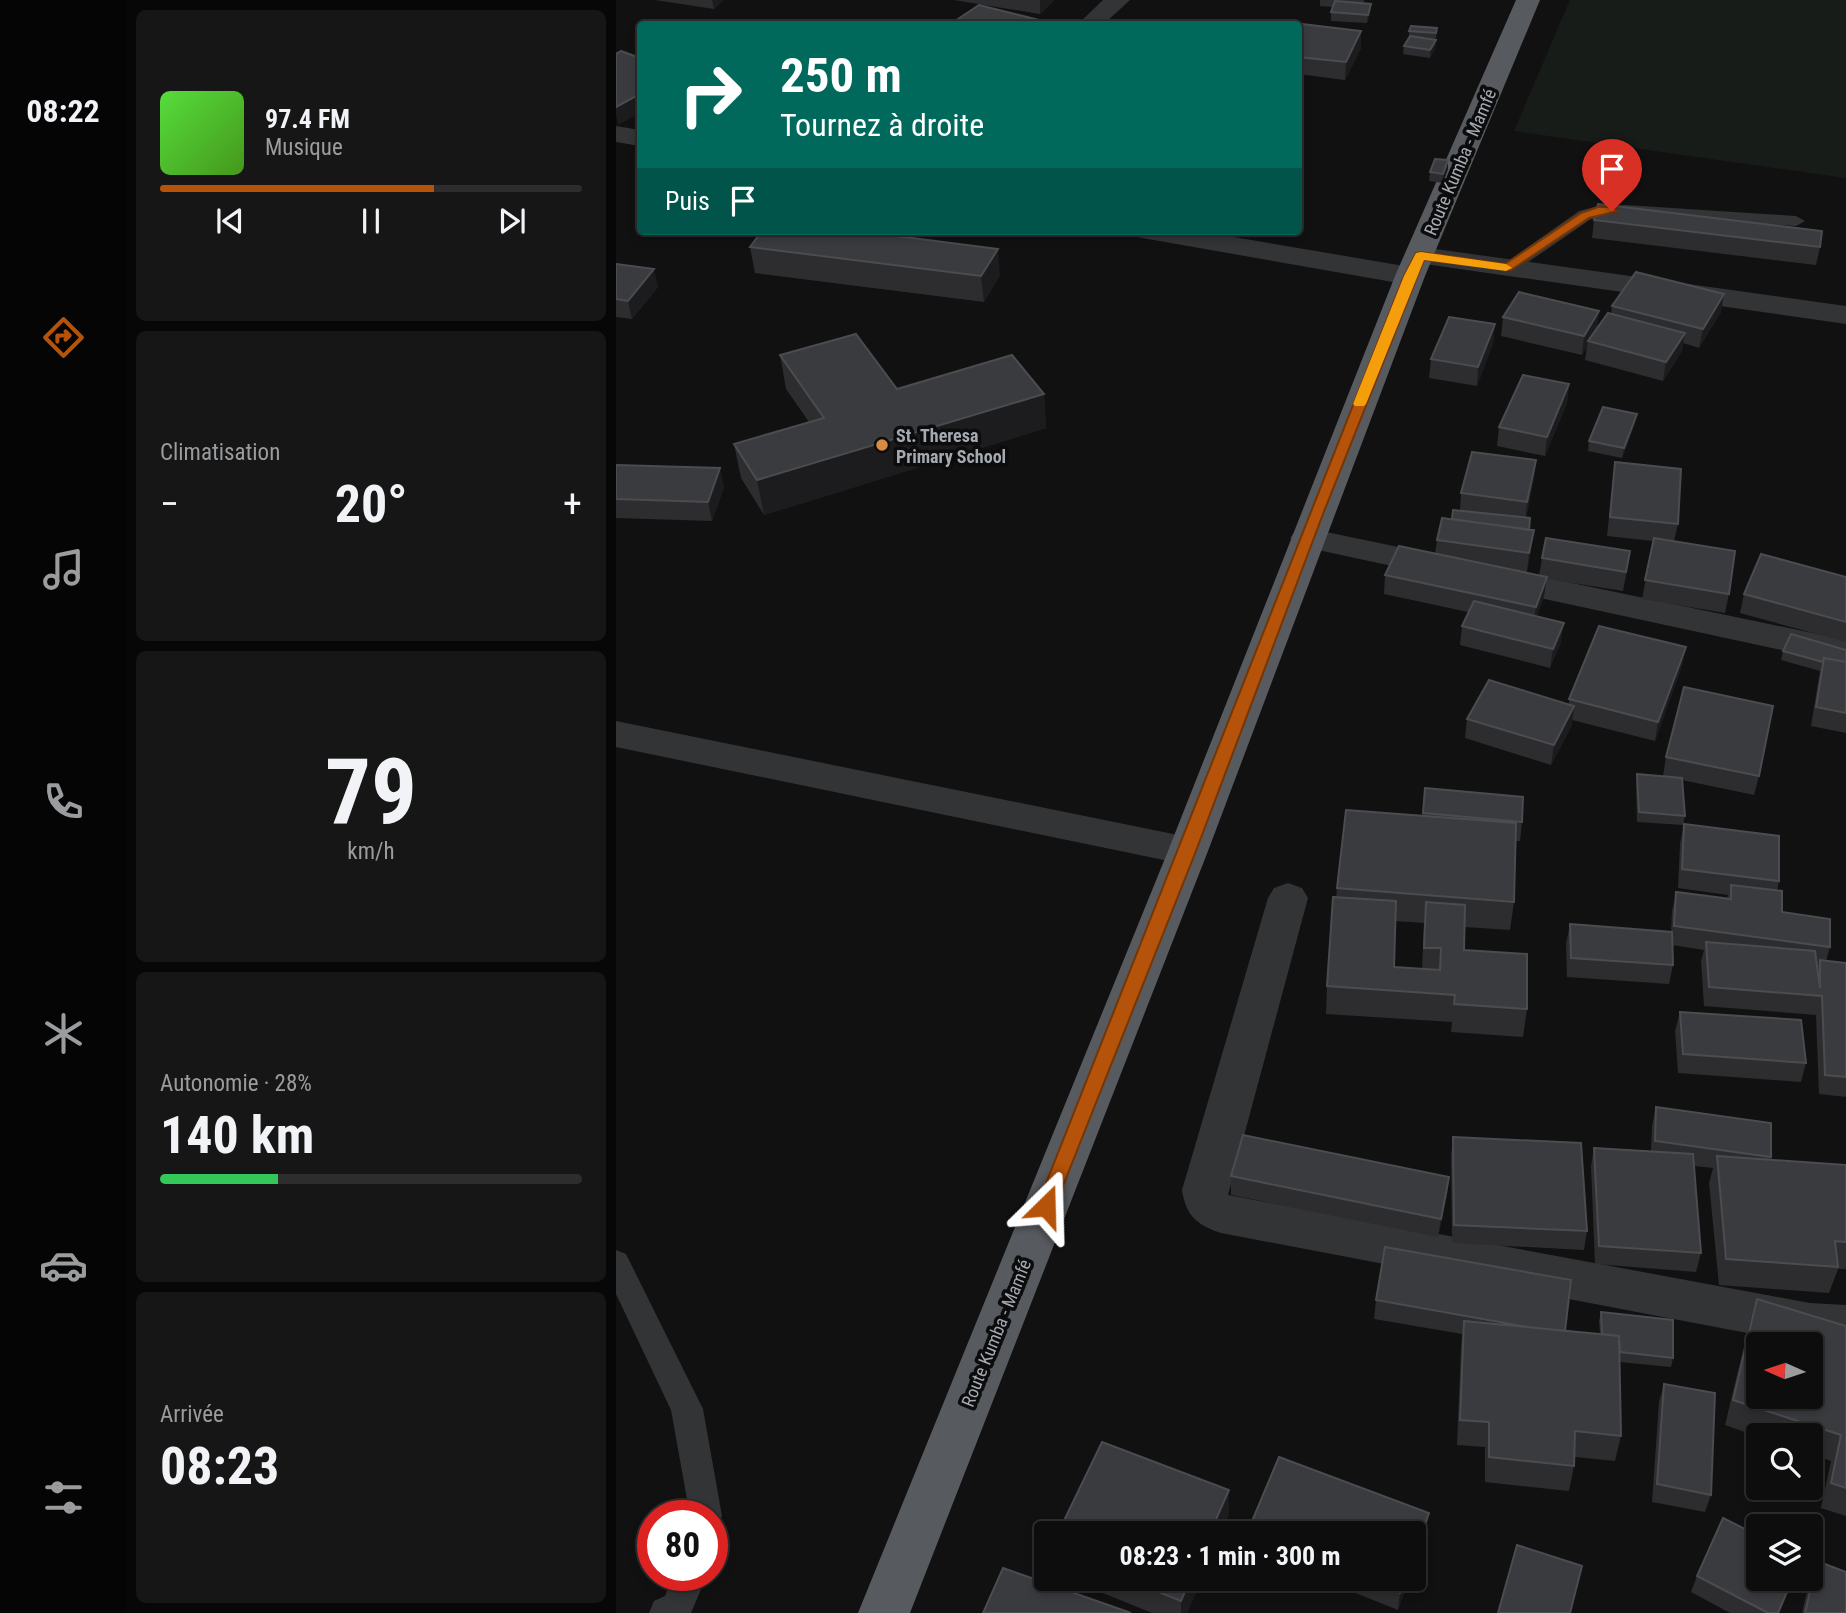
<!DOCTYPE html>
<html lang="fr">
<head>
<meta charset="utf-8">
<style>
	:root { --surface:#0d0d0e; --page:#161617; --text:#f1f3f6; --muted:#9a9c9e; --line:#2d2d2e; --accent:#b45309 }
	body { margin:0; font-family:"Roboto Condensed",sans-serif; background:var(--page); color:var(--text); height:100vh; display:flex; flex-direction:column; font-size:26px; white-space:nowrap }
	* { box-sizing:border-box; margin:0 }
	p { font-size:23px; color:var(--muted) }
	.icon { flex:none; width:38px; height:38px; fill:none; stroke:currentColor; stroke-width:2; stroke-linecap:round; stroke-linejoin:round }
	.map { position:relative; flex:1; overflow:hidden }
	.details { display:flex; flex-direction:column; gap:10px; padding:10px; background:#070708; width:490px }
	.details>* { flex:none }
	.guide { position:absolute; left:21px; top:21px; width:665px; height:214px; border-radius:7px; box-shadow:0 4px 10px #0003,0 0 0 2px var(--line); background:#00695c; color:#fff; overflow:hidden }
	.needle { width:46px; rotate:273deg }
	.controls { position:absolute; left:1130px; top:1332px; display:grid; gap:14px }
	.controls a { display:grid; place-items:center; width:77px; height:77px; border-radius:7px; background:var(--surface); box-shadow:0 4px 10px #0003,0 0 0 2px var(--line); font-size:35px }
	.speed { position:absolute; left:21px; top:1500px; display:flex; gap:14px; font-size:35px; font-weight:700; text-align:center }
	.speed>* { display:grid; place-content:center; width:91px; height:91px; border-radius:50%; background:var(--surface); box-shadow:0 4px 10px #0003,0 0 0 2px var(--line); line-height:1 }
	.speed .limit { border:10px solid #d22; background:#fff; color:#111 }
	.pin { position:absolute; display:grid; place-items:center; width:60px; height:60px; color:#fff; margin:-72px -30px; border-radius:50% 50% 50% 0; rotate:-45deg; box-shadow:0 0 7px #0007 }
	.pin .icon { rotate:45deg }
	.me { position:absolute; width:77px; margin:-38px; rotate:22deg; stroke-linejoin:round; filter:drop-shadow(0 0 5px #0008) }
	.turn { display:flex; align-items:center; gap:24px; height:147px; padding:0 28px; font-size:32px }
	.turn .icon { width:91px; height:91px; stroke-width:2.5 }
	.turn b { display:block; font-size:49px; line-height:60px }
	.then { display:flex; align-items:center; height:66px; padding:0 28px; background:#0003; gap:14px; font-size:26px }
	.big { font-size:52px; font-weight:700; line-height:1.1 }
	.details .tile { flex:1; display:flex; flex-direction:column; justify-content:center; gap:10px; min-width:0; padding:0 24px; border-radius:10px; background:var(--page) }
	.details .dial { align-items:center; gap:0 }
	.dial b { font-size:91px; line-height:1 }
	.song { display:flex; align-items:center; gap:21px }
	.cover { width:84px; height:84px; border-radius:10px; background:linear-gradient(135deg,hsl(110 70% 55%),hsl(100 70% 35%)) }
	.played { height:7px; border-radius:4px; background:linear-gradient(90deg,var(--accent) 65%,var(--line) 65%) }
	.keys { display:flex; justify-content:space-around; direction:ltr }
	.heat { display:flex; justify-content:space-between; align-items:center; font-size:38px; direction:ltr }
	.charge { height:10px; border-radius:5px; background:linear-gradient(90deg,#34c759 28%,var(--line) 0) }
	.trip { position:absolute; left:418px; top:1521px; width:392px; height:70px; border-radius:7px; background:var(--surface); box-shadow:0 4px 10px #0003,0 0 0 2px var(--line); font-weight:700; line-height:70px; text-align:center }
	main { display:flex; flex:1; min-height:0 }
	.menu { display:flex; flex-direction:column; width:126px; justify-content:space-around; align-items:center; background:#050506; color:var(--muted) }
	.menu .icon { width:49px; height:49px }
	.menu .active { color:var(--accent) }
	.menu b { font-size:32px; color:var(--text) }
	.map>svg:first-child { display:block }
	.green { fill:#181c18 }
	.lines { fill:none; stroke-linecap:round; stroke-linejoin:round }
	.service { fill:#323436; fill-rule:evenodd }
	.minor { fill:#323436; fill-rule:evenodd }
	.trunk { fill:#575a5e; fill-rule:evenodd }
	.wall { fill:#2d2d30; fill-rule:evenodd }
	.shaded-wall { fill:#1c1c1e }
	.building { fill:#3a3b3e; stroke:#4a4c50; stroke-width:2; fill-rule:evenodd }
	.route { fill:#b45309; stroke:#753606; stroke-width:2 }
	.slow { fill:#f59e0b }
	.poi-dot { fill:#d98b42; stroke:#0c0c0d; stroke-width:2.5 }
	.labels { text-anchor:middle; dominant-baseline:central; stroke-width:7; stroke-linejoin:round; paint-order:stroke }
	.street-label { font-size:18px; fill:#a4aab1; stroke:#0c0c0d }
	.poi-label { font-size:18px; font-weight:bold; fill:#a4aab1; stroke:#0c0c0d; text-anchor:start }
</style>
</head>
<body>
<main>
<nav class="menu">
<b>08:22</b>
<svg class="icon active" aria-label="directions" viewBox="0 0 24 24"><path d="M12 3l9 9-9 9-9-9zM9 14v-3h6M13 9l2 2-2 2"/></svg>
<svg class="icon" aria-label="music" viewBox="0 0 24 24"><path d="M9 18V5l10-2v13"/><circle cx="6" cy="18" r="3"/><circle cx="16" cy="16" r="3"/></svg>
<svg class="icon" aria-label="phone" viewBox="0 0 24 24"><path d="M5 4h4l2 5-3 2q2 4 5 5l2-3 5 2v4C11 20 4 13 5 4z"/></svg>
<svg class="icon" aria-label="climate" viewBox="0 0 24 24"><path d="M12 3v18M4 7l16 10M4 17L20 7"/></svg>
<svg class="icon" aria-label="car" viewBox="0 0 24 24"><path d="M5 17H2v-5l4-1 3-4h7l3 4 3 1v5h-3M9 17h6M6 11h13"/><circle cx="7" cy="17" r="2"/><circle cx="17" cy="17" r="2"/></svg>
<svg class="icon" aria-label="filters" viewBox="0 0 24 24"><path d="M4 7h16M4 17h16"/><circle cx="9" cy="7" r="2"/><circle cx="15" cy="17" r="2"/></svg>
</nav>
<section class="details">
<div class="tile">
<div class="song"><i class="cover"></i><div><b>97.4 FM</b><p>Musique</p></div></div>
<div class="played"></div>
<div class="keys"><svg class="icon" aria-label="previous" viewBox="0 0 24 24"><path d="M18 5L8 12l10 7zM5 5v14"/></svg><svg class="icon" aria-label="pause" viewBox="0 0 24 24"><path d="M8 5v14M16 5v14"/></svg><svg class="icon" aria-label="next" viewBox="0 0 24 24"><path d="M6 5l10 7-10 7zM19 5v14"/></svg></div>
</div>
<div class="tile"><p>Climatisation</p>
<div class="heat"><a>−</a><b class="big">20°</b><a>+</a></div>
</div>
<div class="tile dial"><b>79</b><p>km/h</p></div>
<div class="tile"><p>Autonomie · 28%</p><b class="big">140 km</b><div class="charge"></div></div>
<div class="tile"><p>Arrivée</p><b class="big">08:23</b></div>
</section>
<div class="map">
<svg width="1230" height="1613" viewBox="0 0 1230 1613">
	<rect width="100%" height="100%" fill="#111112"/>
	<path class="green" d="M954,0H1230V178L898,131Z"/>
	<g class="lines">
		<path class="service" d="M1010,205L1180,216L1189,221L1180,226L1010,215L975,219L898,272L891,274L882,268L963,211L982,206Z
			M0,1250L10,1254L87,1409L106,1516L101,1527L96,1529V1516H74L55,1410L0,1294Z
			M57,1575H91L75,1613H33L38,1601L49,1596Z"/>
		<path class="minor" d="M487,0H514L488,24H462Z
			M0,126L24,130V146L0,142Z
			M518,231H582L794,267L804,270L809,276L804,282L794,285L532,239L522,237Z
			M805,247L1230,306V324L795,262L791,256L795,250Z
			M691,528L1230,640V664L679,545L674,538L679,531Z
			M0,721L572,837L586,841L592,851L586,861L572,865L0,747Z
			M672,883L686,888L692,898L612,1195L1194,1303L1230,1305V1347L1189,1344L605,1233C581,1225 570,1216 566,1190L652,898L658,888Z"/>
		<path class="trunk" d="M900,0H924L809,276L592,851L294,1613H242L552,851L779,276Z"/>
	</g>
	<path class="wall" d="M39,0H107L98,9Z
		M338,0H438L424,14Z
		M704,0H748V4H755L754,13L751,23L715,21V12L717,7L704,6Z
		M821,28L819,49L814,58L787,54L788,46L793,37V31Z
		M682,31L745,48L729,80L682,74Z
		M832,169L827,183L813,181L814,172Z
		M978,220L1204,247L1200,265L976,238Z
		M134,247L384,275L368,302L139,273Z
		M0,264L42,287L16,319L0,317Z
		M996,306L1105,312L1083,348L1067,343L1066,351L1047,381L969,360L971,346L966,355L885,336L887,317L981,328L995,314Z
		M879,324L877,343L861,386L813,378L815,359Z
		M164,355L281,389L428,394L430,428L148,515L125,478L118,444L193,422L170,389Z
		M953,384L951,403L929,456L881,446L883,427Z
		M1019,423L1006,458L972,451L973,441Z
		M920,460L918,479L910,518L913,530H918L915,549L911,572L902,571L923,576L926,558L1011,570L1007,591L931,579L928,596L921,616L945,642L934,668L844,645L846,626L852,612L768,594L769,575L819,554L821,540L836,519L844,511L845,493Z
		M999,462L1062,524L1058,541L1113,594L1109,613L1026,599L1037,541L991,536Z
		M0,465L108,487L96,521L0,518Z
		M1230,577V642L1124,613L1128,594Z
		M1070,647L1066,666L1039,741L956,720V725L935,765L849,738L851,719L953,704V699Z
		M1230,650V733L1195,726L1204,671L1165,660L1167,651Z
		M1050,757L1143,776L1138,795L1066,780L1069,816L1067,825L1021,822L1020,784L1021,774L1047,776Z
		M809,788L906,822L904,841H900L898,902L894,930L849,927L848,950L911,1009L907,1037L835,1032L836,1022L710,1014L711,986L721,888L806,816ZM779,921L808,923L806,969L778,967Z
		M1068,824L1163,881L1161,891L1166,912L1214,947L1210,961L1230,963V1097L1203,1094L1200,1015L1088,1006L1085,961L1088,950L1056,945L1057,965L1053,984L951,977L950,944L954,924L1055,932L1056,911L1060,892L1111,899L1112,895L1062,888L1064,844Z
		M1064,1012L1190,1063L1185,1082L1062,1073L1059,1031Z
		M1040,1107L1155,1157L1154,1160L1230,1165V1269H1222L1213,1293L1103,1285L1093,1183L1097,1168L1078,1166L1085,1253L1080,1272L979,1264L975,1166L978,1148L1035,1151L1036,1126Z
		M837,1137L971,1231L968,1250L836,1243L835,1156Z
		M615,1176L833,1177L831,1195L822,1237L615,1195Z
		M1141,1299L1230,1326V1516L1205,1508L1215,1461L1195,1454V1435H1143V1437L1109,1425L1133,1325Z
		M760,1300L949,1331L984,1334L983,1321L985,1312L1057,1358L1055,1367L1004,1362L1005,1436L999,1461L959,1457L958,1466L953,1491L869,1482V1447L841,1445L845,1347L846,1334L758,1319Z
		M1048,1384L1095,1495L1089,1512L1036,1502L1043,1402Z
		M1201,1561L1230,1613H1186L1194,1578H1195V1574Z
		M1081,1576L1163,1613H1114L1075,1592Z
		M450,1578H586L571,1613H536Z
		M702,1578H793L782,1610Z"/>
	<path class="shaded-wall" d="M96,0H107L98,9Z
		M424,0H438L424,14Z
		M755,4L754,13L751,23L752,15Z
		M821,28L819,49L814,58V50L820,40Z
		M745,31V48L729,80L730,62Z
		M24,94V113L2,125L0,114V107Z
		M832,160V169L827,183V174Z
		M687,163L686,181L682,186V169Z
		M382,249L384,275L368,302L365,276Z
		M38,269L42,287L16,319L12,301Z
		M1108,294L1105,312L1083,348L1087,329Z
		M983,311L981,329L972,341L971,346L966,355L968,336Z
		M879,324L877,343L861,386L862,367Z
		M1069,333L1066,351L1047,381L1050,362Z
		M953,384L951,403L929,456L931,437Z
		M428,394L430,428L148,515L141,480Z
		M1021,414L1019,423L1006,458L1008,448Z
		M920,460L918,479L909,521L911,502Z
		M104,468L108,487L96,521L92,502Z
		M918,530L915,549L911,572L913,553Z
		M931,577L928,596L917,626L920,607Z
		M948,623L945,642L934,668L937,649Z
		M1070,647L1066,666L1039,741L1042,722Z
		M958,706L956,725L935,765L938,745Z
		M833,1177L831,1195L822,1237L825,1219Z
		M613,1490V1515L605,1533H594Z
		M813,1513L811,1530L798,1566V1555Z
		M575,1578H586L571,1613H565V1601Z
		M790,1578H793L782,1610L784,1593Z"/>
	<path class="building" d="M719,1L755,4L752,15L715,12Z
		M363,5L423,20L417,24H340L336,23Z
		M686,24L745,31L730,62L682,57V31Z
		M795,26L821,28L820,33L793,31Z
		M794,36L820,40L814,50L788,46Z
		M5,51L24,58V94L0,107V54Z
		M819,159L832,160L827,174L814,172Z
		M982,204L1206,231L1204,247L978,220Z
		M146,231H242L382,249L365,276L134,247Z
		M0,264L38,269L12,301L0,299Z
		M1020,272L1108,294L1087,329L996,306Z
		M903,292L983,311L968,336L887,317Z
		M992,313L1069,333L1050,362L972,341Z
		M833,317L879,324L862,367L815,359Z
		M240,334L281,389L396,355L428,394L141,480L118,444L208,418L164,355Z
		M907,375L953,384L931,437L883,427Z
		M987,407L1021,414L1008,448L973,441Z
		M856,452L920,460L911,502L845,493Z
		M999,462L1065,469L1062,524L994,517Z
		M0,465L104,468L92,502L0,499Z
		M837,510L914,518L913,530L836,519Z
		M826,518L918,530L913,553L821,540Z
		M930,538L1014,551L1010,572L926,558Z
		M1038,538L1119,551L1113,594L1029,580Z
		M783,546L931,577L920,607L769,575Z
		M1145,554L1230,577V622L1128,594Z
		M858,601L948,623L937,649L846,626Z
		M983,626L1070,647L1042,722L953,699Z
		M1175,634L1230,650V662L1208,658L1207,662L1167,651Z
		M1208,658L1230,662V713L1200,707Z
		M873,680L958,706L938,745L851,719Z
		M1068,687L1157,706L1143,776L1050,757Z
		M1021,774L1066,778L1069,816L1023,812Z
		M809,788L907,797L906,822L807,813Z
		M730,810L900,823L898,902L721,888Z
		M1068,824L1163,836V881L1066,869Z
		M1115,885L1166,891V912L1214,919V947L1058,926L1060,892L1115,899Z
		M717,897L780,901L778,967L824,970L825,948H808L810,902L849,905L848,950L911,954V1009L838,1004L839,995L711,986Z
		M954,924L1056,932L1057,965L955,958Z
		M1090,942L1199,951L1204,988V960L1230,963V1077L1209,1075L1206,996L1093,987Z
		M1064,1012L1185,1020L1190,1063L1067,1054Z
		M1040,1107L1155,1123V1157L1039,1141Z
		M627,1135L833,1177L825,1219L615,1176Z
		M837,1137L965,1143L971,1231L838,1225Z
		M978,1148L1077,1154L1085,1253L983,1246Z
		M1101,1156L1230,1165V1242L1219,1241L1222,1267L1110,1259Z
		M769,1247L955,1280L949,1331L912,1327L760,1300Z
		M1141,1299L1230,1326V1488L1215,1483L1225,1435L1117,1400ZM1143,1344H1195V1396H1143Z
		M985,1312L1057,1320V1358L1004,1352L1003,1336L986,1334Z
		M848,1321L1003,1336L1005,1436L959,1431L958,1466L873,1457V1422L844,1420Z
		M1048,1384L1099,1393L1095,1495L1041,1484Z
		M486,1442L613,1490L594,1533H442Z
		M663,1457L813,1513L798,1555V1533H631Z
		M1107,1518L1143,1536V1578H1177L1162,1613H1152L1081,1576Z
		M901,1545L966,1566L954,1613H882Z
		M1201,1561L1230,1572V1613H1189Z
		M387,1568L515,1613H367Z
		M508,1578H575L565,1601Z
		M747,1578H790L784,1593Z"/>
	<path class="route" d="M982,207H996L1002,211L973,218L895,270L808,260L707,514L580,851L439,1206L437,1212L430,1214L423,1212L421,1206C545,897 664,586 788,276L800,253L805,252L889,264L965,213Z"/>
	<path class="slow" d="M805,252L890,264L896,268L890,271L808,260L750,404L748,406H739L737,404L788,276L800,253Z"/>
	<circle class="poi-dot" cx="266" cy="445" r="7"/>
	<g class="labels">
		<g class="street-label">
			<text transform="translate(844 162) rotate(-67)">Route Kumba - Mamfé</text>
			<text transform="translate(380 1333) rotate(-68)">Route Kumba - Mamfé</text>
		</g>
		<g class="poi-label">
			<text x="280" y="435">St. Theresa<tspan x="280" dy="21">Primary School</tspan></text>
		</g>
	</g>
</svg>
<div class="controls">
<a><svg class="needle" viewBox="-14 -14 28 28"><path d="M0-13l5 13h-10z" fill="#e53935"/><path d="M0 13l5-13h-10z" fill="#9a9c9e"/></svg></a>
<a><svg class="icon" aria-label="search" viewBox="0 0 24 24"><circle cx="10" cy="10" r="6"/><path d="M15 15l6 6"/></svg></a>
<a><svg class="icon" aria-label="layers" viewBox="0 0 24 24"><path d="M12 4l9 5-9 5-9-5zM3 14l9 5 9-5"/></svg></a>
</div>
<div class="speed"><div class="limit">80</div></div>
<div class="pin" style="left:996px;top:211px;background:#d93025"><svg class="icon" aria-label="arrive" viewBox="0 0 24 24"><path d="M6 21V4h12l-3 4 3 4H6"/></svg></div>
<svg class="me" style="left:430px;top:1206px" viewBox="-20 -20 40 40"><path d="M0-17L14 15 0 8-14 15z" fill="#b45309" stroke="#fff" stroke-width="4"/></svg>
<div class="trip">08:23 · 1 min · 300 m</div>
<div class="guide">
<div class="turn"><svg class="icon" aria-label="right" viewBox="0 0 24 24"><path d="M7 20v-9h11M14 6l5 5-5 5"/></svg><div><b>250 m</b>Tournez à droite</div></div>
<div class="then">Puis<svg class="icon" aria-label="arrive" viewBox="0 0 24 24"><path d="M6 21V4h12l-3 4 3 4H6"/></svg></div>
</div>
</div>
</main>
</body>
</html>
